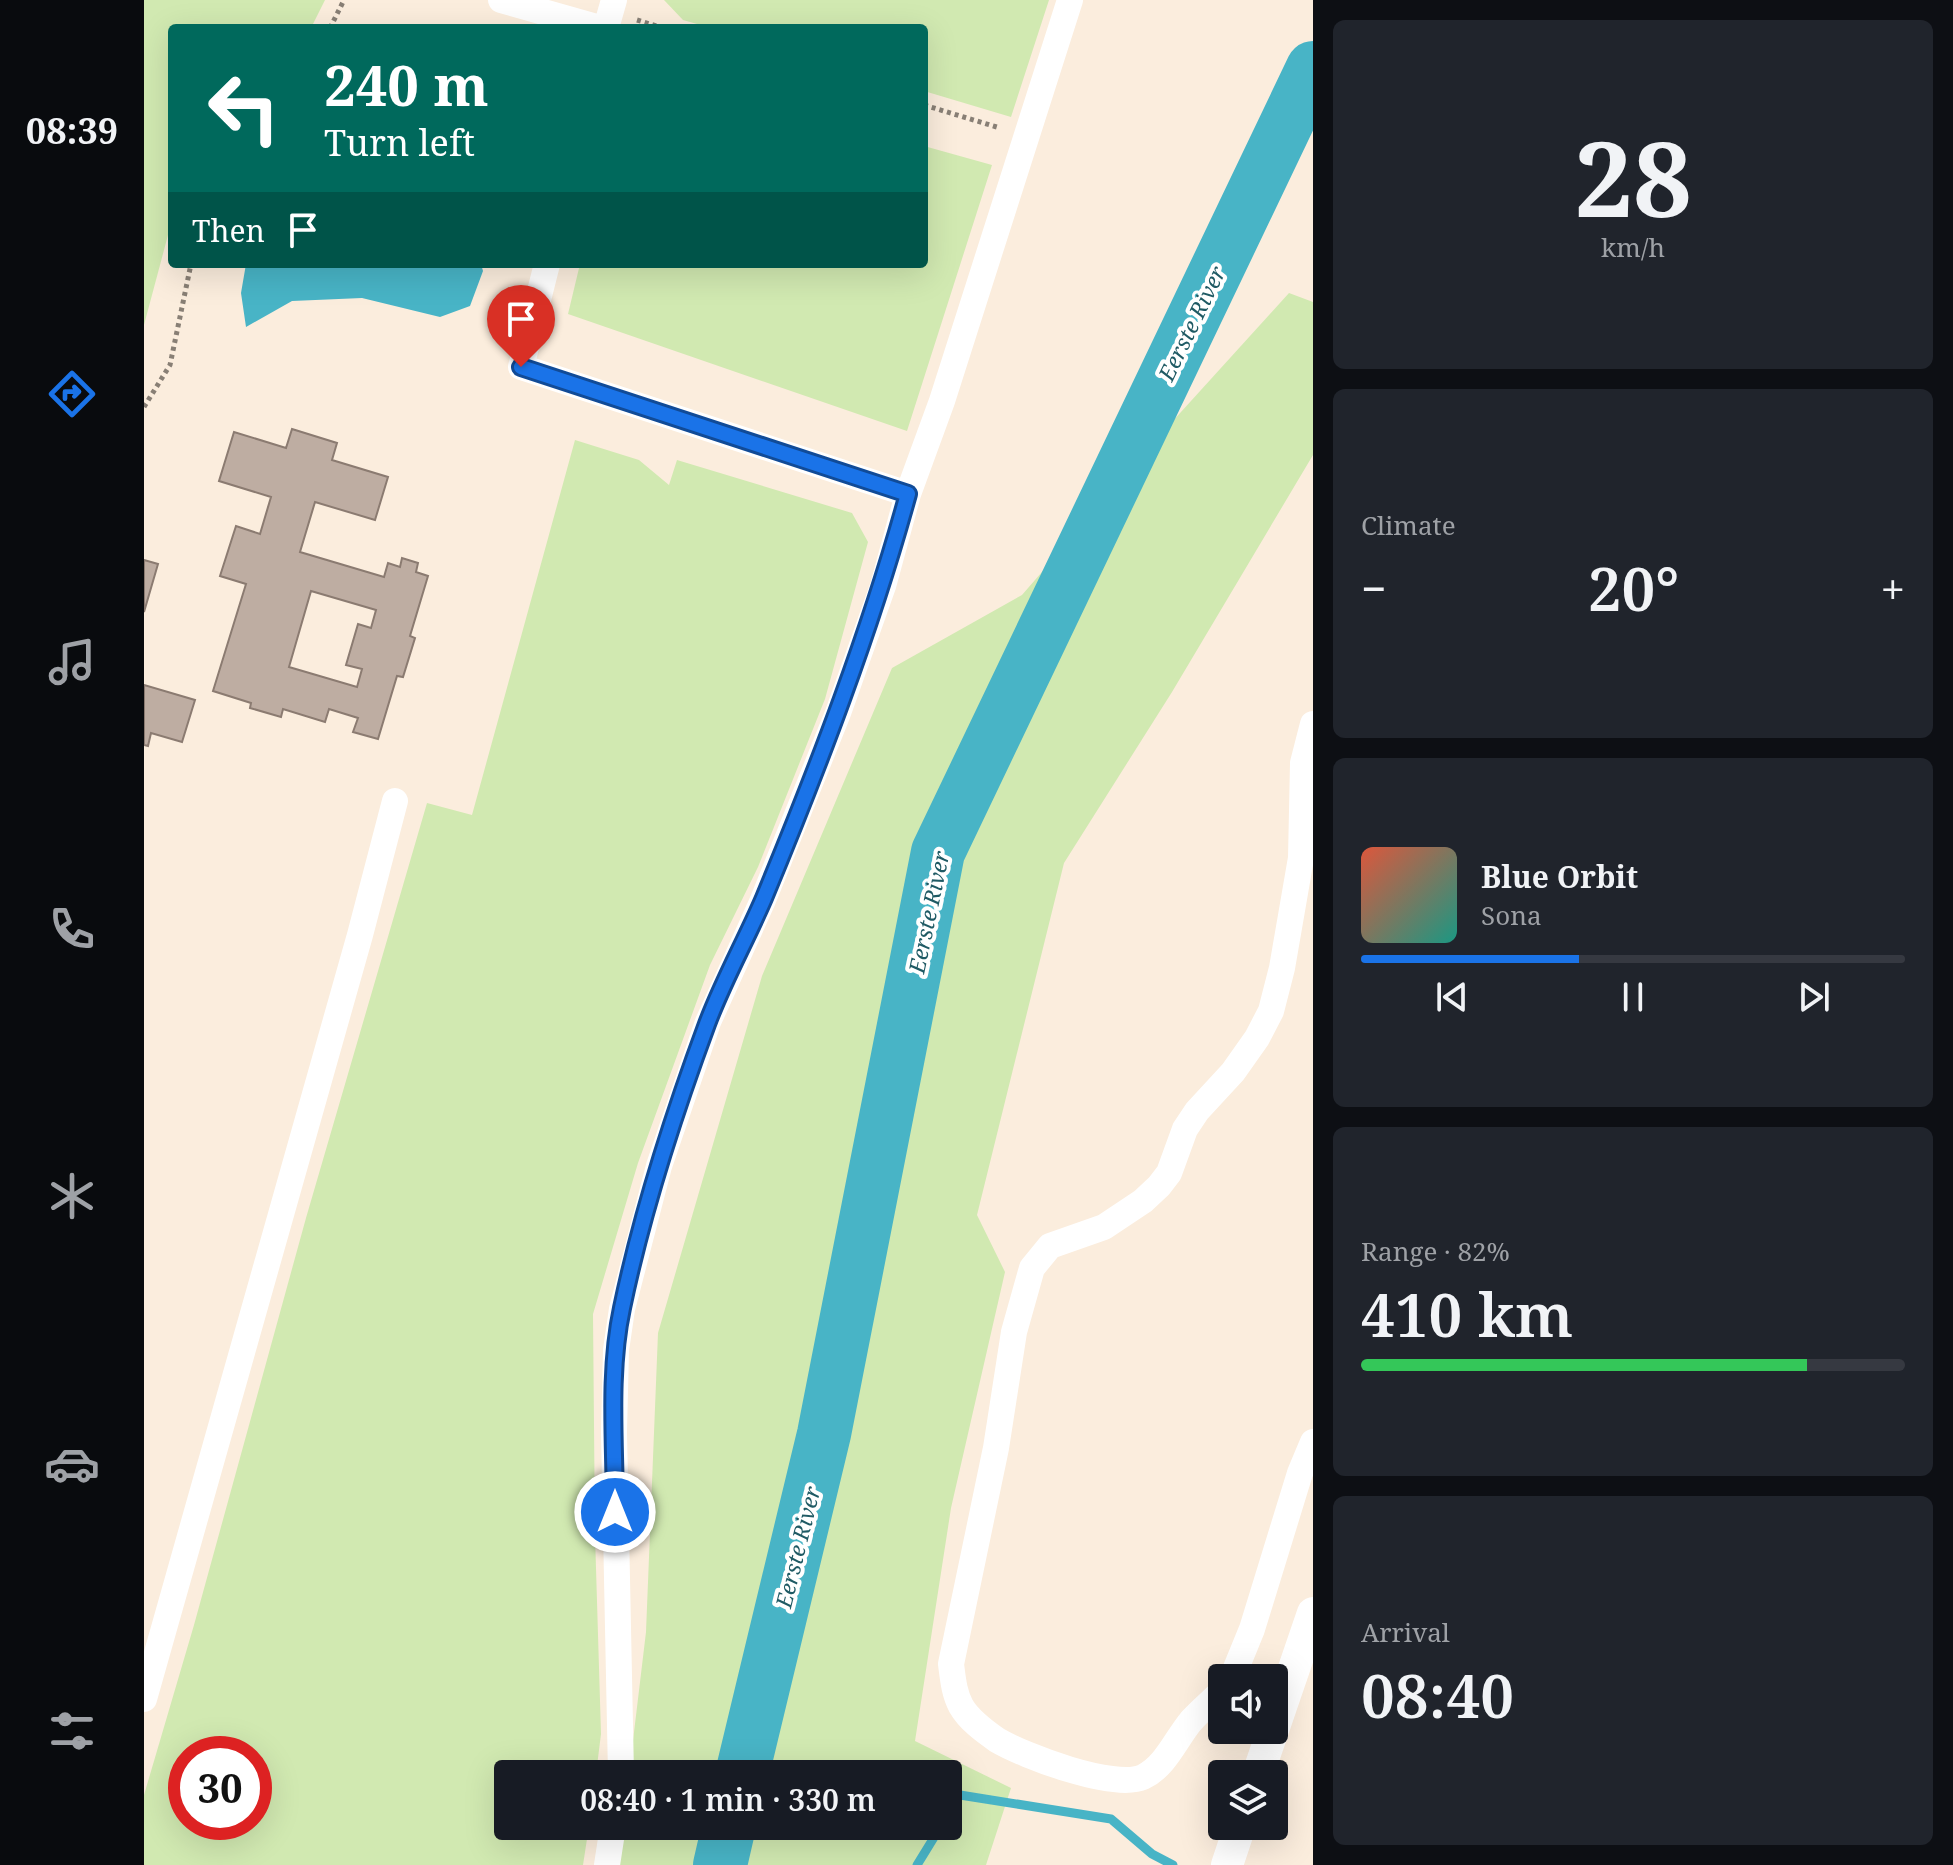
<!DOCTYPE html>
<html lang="en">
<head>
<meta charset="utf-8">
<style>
	:root { --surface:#171b24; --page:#20242c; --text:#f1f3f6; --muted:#9ea1a6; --line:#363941; --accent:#1a73e8 }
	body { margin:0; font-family:"Noto Serif",serif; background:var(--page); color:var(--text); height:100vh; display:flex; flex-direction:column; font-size:30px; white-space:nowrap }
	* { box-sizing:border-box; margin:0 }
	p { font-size:26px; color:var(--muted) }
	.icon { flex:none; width:44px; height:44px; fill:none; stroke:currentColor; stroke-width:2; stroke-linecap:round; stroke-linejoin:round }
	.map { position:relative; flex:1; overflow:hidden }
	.drawer { display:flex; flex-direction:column; gap:20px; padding:20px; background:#0d0f14; width:640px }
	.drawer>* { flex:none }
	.hud { position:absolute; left:24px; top:24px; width:760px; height:244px; border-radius:8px; box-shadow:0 8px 32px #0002; background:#00695c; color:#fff; overflow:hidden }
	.fabs { position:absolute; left:1064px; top:1664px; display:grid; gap:16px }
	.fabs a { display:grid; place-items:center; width:80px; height:80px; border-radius:8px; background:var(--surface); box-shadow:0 8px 32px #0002; font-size:40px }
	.speed { position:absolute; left:24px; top:1736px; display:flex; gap:16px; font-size:40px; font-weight:700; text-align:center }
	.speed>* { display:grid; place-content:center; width:104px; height:104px; border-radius:50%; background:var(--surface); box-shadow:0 8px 32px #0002; line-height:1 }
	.speed .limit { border:12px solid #d22; background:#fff; color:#111 }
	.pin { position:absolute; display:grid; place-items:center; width:68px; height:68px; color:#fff; margin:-82px -34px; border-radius:50% 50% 50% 0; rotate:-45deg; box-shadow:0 0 8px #0007 }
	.pin .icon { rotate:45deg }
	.me { position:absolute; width:88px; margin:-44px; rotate:0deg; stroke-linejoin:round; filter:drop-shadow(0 0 6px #0008) }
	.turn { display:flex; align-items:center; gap:28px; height:168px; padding:0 24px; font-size:36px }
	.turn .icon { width:104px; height:104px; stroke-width:2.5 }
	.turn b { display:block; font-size:56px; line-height:68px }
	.then { display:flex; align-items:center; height:76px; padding:0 24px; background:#0003; gap:16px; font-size:30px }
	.big { font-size:60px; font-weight:600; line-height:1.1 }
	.drawer .tile { flex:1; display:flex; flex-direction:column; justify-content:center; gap:12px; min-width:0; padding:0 28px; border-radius:12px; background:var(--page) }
	.drawer .dial { align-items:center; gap:0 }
	.dial b { font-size:104px; line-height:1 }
	.song { display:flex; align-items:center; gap:24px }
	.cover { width:96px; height:96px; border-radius:12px; background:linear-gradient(135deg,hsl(10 70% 55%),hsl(170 70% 35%)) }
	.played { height:8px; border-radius:4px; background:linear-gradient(90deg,var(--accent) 40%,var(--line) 40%) }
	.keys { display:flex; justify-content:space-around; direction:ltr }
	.heat { display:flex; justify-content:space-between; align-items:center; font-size:44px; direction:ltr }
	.charge { height:12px; border-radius:6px; background:linear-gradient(90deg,#34c759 82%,var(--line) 0) }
	.trip { position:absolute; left:350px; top:1760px; width:468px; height:80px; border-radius:8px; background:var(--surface); box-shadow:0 8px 32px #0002; font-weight:600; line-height:80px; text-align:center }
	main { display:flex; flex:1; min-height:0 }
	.dock { display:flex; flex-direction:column; width:144px; justify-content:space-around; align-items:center; background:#090b0e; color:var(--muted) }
	.dock .icon { width:56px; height:56px }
	.dock .on { color:var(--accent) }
	.dock b { font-size:36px; color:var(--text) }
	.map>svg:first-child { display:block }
	.green { fill:#d1e9b1; fill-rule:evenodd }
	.water { fill:#48b4c6 }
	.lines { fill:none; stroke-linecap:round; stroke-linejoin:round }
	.stream { stroke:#48b4c6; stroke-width:9 }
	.river { stroke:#48b4c6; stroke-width:54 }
	.building { fill:#beada2; stroke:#8b7b71; stroke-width:2; fill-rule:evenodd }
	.path { stroke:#887f75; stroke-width:5; stroke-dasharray:4 4; stroke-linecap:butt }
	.minor { stroke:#fff; stroke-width:26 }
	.tertiary { stroke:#fff; stroke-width:32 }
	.route-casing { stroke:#114b97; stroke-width:20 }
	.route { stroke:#1a73e8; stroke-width:14 }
	.labels { text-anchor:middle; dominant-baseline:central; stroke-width:8; stroke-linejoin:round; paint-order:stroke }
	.water-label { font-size:22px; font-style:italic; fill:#1f5a64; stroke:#fff }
</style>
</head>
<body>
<main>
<nav class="dock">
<b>08:39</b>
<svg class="icon on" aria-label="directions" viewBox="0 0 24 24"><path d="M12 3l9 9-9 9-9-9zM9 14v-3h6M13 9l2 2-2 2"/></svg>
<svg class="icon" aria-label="music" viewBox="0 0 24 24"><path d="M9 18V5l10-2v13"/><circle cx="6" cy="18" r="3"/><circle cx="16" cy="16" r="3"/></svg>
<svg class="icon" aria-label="phone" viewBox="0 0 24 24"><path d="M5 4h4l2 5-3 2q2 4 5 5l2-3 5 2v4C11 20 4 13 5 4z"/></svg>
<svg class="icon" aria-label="climate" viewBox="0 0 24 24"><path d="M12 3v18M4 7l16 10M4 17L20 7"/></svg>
<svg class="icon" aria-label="car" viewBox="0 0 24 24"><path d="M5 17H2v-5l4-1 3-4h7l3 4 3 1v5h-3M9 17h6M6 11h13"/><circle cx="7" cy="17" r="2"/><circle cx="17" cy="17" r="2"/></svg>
<svg class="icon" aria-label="filters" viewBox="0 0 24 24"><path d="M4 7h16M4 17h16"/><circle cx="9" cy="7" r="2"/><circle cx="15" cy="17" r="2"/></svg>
</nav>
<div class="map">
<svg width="1169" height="1865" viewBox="0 0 1169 1865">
	<rect width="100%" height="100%" fill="#fbeddd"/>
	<path class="green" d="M0,0H181L167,28H28V220L0,325Z
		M520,0H905L867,117L780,91V28H567L539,20Z
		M780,146L848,165L763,431L424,314L436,264H780Z
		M1145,293L1169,302V455L1028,692L920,863L833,1215L861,1272L807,1508L771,1741L867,1788L842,1865H475L479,1826H804V1774H485L502,1632L514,1333L618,976L748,668L878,595L1027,423Z
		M431,440L495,460L525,485L533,460L708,513L724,542L681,699L614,867L566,965L494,1163L449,1314L451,1535L457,1734L452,1774H364V1826H445L439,1865H0V1795L50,1625L162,1218L283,803L328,815ZM42,1754H110V1822H42Z"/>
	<path class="water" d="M102,264H337L339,271L326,306L296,317L218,298L148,301L102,327L97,293Z"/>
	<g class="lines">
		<path class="stream" d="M804,1814L816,1795L967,1819L1008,1854L1029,1865
			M576,1864L578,1865
			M773,1865L797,1826"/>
		<path class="river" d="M598,1774L680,1434L794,852L1169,68
			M576,1865L585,1826"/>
	</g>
	<path class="building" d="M148,429L193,443L188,460L244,477L231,520L171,502L156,552L240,577L244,563L256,567L258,558L274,563L272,572L284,576L266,636L271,638L259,677L253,676L234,739L209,732L214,718L185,709L181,722L139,709L137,717L106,708L107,703L69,691L102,584L76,576L92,526L116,534L127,497L75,481L90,432L142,448ZM167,591L232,610L227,628L214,624L202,665L218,669L213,687L145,667Z
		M0,560L14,564L0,612Z
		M0,685L51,700L38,742L7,733L4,746L0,745Z"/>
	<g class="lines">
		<path class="path" d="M493,20L519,28
			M186,28L200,0
			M780,105L856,128
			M0,407L26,365L47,264"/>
		<path class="minor" d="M357,0L456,28
			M462,28L470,0
			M403,264L377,367L764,494
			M1088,1678L1108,1629L1156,1473L1169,1442
			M1078,1691C1068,1701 1056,1711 1047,1721C1032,1739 1021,1767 999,1777C970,1790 880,1756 853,1740C840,1731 825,1720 817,1706C810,1693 809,1679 807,1664L852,1448L870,1332L888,1268L906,1246L960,1227L999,1201L1015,1186L1025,1173L1041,1129L1053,1111L1089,1072L1113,1038L1127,1011L1138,968L1157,858L1159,763L1169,724
			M0,1699L216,935L251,801
			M477,1774L470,1432L472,1350L478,1309L515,1166L564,1022L619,900L694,713L739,586L764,494L798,401L926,0
			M463,1865L469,1826"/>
		<path class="tertiary" d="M1130,1727L1169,1613
			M1114,1774L1129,1730
			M1083,1865L1096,1826"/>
	</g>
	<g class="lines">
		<defs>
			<path id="route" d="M377,367L764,494C726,632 675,765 620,898C602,940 579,981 563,1024C529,1116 498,1212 478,1308C464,1373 471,1445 471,1512"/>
		</defs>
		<use href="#route" class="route-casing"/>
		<use href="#route" class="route"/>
	</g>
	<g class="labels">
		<g class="water-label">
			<text transform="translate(1047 323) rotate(-64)">Eerste River</text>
			<text transform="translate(784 912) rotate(-78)">Eerste River</text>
			<text transform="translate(653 1547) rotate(-76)">Eerste River</text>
		</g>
	</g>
</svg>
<div class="fabs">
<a><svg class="icon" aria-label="sound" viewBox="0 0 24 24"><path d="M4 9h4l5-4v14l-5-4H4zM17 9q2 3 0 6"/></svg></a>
<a><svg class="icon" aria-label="layers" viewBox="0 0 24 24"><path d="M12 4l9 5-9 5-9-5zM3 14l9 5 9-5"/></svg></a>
</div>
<div class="speed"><div class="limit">30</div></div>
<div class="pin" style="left:377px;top:367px;background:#d93025"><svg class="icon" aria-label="arrive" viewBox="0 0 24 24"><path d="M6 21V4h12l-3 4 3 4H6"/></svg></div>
<svg class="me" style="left:471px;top:1512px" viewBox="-20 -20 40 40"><circle r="17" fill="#1a73e8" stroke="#fff" stroke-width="3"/><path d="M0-11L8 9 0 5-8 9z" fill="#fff"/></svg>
<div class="trip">08:40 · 1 min · 330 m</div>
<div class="hud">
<div class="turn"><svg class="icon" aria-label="left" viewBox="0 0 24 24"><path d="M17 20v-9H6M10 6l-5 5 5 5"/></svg><div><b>240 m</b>Turn left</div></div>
<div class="then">Then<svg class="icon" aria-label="arrive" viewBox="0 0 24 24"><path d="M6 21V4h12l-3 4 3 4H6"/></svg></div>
</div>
</div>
<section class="drawer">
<div class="tile dial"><b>28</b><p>km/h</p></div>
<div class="tile"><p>Climate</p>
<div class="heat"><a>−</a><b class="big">20°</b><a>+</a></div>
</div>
<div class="tile">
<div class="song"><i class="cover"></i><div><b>Blue Orbit</b><p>Sona</p></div></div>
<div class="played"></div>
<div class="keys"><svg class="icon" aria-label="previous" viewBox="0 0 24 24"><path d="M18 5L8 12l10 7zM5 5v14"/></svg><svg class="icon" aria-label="pause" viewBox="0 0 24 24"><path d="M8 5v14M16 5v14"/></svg><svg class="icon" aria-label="next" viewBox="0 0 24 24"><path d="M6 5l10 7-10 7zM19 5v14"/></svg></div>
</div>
<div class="tile"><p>Range · 82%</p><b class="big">410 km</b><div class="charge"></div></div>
<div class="tile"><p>Arrival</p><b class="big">08:40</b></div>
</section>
</main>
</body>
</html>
